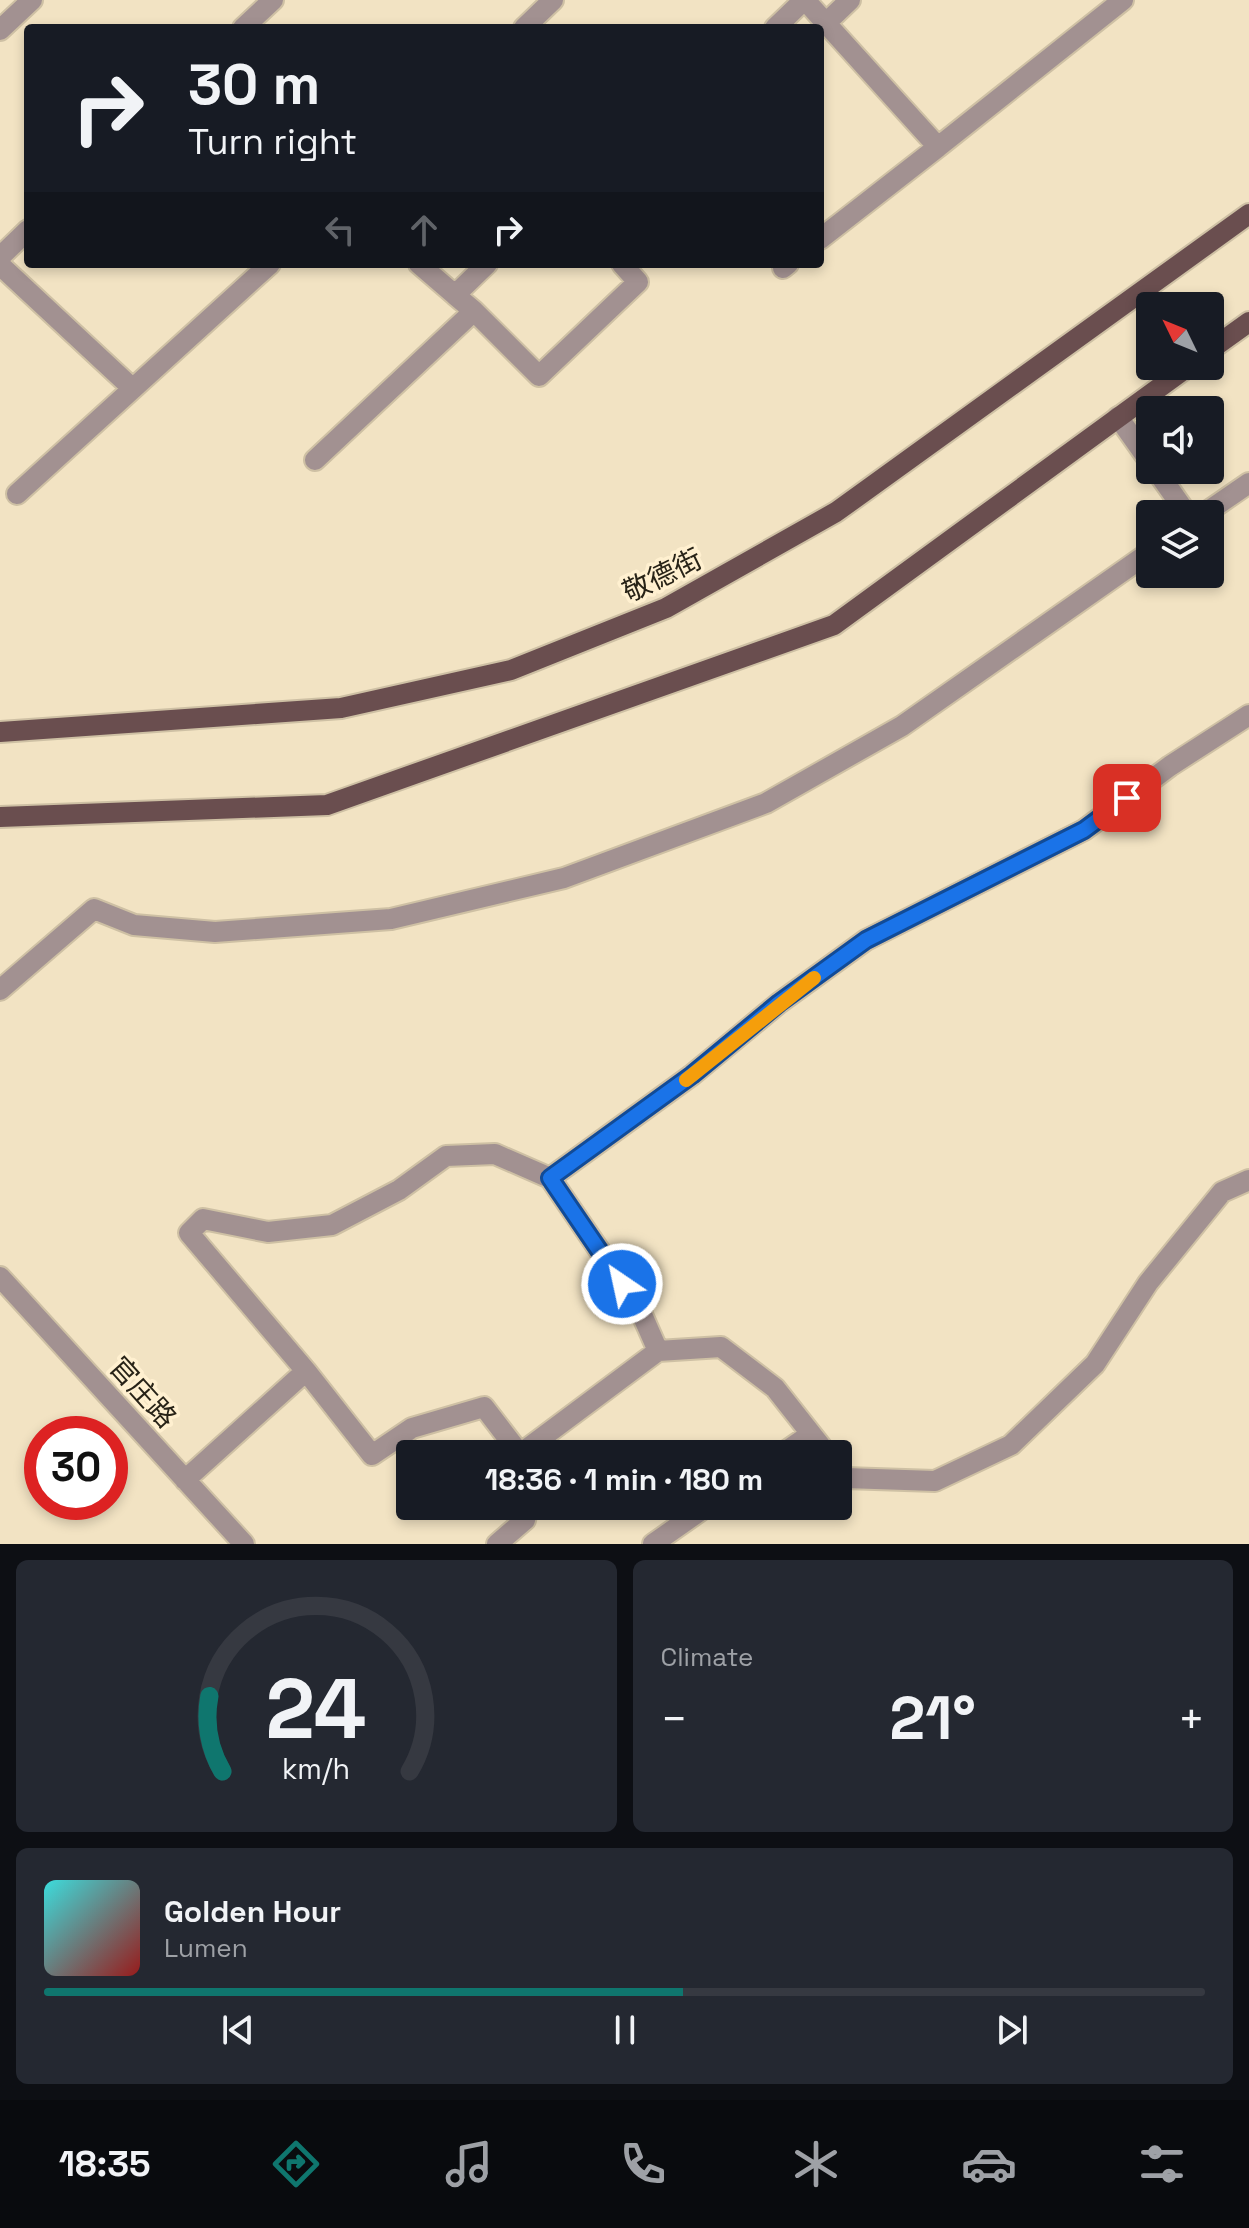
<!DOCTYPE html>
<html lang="en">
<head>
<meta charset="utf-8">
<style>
	:root { --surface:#171b24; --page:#242831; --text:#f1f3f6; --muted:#9ea1a6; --line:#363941; --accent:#0f766e }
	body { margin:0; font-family:"Space Grotesk","Noto Sans SC",sans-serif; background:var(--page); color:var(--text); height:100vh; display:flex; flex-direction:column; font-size:30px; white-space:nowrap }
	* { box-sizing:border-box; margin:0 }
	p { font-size:26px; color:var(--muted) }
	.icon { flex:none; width:44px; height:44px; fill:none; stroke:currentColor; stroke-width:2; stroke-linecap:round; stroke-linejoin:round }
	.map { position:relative; height:1544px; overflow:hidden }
	.panel { display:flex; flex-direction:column; gap:16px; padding:16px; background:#0d0f14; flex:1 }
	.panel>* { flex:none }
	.hud { position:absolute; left:24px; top:24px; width:800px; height:244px; border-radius:8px; box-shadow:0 4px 12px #0003; background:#171b24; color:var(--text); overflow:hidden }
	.needle { width:52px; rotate:313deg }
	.fabs { position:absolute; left:1136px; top:292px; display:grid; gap:16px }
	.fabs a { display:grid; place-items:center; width:88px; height:88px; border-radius:8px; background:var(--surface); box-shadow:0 4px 12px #0003; font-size:40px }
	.speed { position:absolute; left:24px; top:1416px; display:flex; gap:16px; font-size:40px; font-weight:700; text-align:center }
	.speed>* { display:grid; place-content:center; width:104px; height:104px; border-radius:50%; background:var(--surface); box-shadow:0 4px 12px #0003; line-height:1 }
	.speed .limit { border:12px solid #d22; background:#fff; color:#111 }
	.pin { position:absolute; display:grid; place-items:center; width:68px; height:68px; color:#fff; margin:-34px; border-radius:16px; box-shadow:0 4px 12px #0006 }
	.me { position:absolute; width:88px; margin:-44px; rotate:326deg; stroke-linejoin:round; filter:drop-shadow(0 0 6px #0008) }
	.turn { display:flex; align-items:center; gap:28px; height:168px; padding:0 32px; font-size:36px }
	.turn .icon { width:104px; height:104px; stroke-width:2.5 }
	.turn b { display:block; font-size:56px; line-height:68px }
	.lanes { display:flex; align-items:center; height:76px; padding:0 32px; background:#0003; justify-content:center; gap:40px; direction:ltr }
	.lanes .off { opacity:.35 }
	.big { font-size:60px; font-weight:800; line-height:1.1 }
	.panel .tile { flex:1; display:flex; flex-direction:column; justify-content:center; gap:12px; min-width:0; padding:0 28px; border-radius:12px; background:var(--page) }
	.panel .dial { align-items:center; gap:0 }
	.dial svg { height:208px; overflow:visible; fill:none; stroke:var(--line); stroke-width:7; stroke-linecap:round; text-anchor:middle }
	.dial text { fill:var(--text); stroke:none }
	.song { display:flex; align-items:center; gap:24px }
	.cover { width:96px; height:96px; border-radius:12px; background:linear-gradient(135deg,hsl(180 70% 55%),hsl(0 70% 35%)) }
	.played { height:8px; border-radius:4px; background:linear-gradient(90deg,var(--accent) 55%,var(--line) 55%) }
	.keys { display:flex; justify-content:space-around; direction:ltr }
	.heat { display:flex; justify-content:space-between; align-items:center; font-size:44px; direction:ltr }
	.panel .tiles { flex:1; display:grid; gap:16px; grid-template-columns:1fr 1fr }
	.tile:last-child { grid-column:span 2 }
	.trip { position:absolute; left:396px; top:1440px; width:456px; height:80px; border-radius:8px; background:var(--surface); box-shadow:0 4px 12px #0003; font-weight:800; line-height:80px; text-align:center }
	.menu { display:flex; height:128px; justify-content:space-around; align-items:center; background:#090b0e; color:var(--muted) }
	.menu .icon { width:56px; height:56px }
	.menu .active { color:var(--accent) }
	.menu b { font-size:36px; color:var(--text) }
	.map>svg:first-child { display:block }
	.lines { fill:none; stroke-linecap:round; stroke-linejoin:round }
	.minor-casing { stroke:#cec0a4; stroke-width:24 }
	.major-casing { stroke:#cec0a4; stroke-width:24 }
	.minor { stroke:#a29191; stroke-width:20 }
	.major { stroke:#6a4e4f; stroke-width:20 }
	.route-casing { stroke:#114b97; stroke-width:20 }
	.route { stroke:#1a73e8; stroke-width:14 }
	.slow { stroke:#f59e0b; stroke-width:14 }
	.labels { text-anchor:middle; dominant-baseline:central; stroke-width:7; stroke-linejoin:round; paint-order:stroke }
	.street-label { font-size:28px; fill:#282317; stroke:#fff0d0 }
</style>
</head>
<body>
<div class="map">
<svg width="1249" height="1544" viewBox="0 0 1249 1544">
	<rect width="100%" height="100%" fill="#f2e3c3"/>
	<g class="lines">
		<defs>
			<path id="minor" d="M805,0L938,147L1123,0
				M826,23L850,0
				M243,28L273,0
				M524,28L553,0
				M775,28L804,0
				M0,30L32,0
				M820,239L938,147
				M0,257L28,230
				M419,264L455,295
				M0,265L132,388
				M783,268L788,264
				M474,311L539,376L638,282L622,264
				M1118,417L1150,462
				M315,460L474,311L455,295L487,264
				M1156,470L1187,514
				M17,494L270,264
				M1204,514L1249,483
				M0,990L94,909L134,925L215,932L391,919L564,878L766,803L902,726L1150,552
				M550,1178L692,1075L779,1003L866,940L1084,830L1170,766L1249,715
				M0,1277L244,1544
				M658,1351L721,1347L775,1388L827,1454
				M782,1454L811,1434
				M838,1469L845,1478L935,1481L1011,1445L1095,1364L1148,1283L1222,1192L1249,1180
				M185,1480L306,1371L189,1233L203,1219L268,1232L332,1225L399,1190L446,1156L495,1154L550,1178L640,1310L658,1351L520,1454L484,1407L412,1428L372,1455L306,1371
				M497,1544L525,1520L528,1506
				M653,1544L707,1506"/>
			<path id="major" d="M1210,350L1249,322
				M0,732L341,708L511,670L666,608L836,512L1249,214
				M0,817L327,805L834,625L1189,366"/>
		</defs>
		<use href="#minor" class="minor-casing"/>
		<use href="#major" class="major-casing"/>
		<use href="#minor" class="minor"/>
		<use href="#major" class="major"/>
	</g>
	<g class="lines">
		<defs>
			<path id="route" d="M622,1284L550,1178L692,1075L779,1003L866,940L1084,830L1127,798"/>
		</defs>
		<use href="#route" class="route-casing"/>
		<use href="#route" class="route"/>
		<path class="slow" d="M686,1080L814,978"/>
	</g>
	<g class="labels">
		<g class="street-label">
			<text transform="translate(662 575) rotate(-26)">敬德街</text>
			<text transform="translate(143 1392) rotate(48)">官庄路</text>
		</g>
	</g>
</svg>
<div class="fabs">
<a><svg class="needle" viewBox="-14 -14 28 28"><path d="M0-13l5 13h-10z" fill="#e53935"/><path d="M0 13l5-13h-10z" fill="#9ea1a6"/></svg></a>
<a><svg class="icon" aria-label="sound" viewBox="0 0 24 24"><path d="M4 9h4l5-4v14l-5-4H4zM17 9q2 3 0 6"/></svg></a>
<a><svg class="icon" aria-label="layers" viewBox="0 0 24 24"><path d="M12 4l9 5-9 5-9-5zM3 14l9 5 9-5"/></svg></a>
</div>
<div class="speed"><div class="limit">30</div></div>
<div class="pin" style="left:1127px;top:798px;background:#d93025"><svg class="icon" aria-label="arrive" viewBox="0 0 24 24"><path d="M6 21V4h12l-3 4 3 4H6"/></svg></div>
<svg class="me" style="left:622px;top:1284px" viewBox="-20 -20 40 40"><circle r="17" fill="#1a73e8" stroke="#fff" stroke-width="3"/><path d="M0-11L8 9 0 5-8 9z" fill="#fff"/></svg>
<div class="trip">18:36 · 1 min · 180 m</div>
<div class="hud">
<div class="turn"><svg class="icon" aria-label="right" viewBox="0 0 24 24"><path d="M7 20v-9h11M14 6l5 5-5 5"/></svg><div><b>30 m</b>Turn right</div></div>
<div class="lanes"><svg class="icon off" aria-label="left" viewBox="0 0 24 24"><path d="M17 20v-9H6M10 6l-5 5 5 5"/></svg><svg class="icon off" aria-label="ahead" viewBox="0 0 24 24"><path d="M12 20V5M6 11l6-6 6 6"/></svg><svg class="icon" aria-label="right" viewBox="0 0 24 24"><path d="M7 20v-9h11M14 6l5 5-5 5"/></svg></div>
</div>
</div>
<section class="panel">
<div class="tiles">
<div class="tile dial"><svg viewBox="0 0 100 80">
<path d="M14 69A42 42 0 1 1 86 69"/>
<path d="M14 69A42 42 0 0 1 9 40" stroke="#0f766e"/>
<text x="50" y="56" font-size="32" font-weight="700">24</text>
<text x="50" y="72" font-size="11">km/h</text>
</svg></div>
<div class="tile"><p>Climate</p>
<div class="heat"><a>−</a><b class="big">21°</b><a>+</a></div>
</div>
<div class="tile">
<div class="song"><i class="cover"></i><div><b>Golden Hour</b><p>Lumen</p></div></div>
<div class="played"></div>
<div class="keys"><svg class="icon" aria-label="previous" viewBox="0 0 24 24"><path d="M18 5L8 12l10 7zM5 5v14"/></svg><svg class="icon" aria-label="pause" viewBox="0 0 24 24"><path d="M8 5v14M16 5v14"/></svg><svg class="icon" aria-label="next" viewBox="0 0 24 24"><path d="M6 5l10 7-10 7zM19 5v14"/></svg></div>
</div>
</div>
</section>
<nav class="menu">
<b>18:35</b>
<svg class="icon active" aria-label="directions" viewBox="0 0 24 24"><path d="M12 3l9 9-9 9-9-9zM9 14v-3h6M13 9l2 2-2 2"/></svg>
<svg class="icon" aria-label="music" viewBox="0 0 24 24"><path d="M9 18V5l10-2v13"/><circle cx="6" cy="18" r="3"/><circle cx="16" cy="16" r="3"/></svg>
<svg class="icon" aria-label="phone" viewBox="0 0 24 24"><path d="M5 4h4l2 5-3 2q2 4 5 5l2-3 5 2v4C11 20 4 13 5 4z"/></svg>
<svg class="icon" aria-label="climate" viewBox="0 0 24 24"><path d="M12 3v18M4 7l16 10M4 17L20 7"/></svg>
<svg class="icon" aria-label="car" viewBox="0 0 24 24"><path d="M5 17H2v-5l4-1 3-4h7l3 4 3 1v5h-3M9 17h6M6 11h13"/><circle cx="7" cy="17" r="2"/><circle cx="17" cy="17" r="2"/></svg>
<svg class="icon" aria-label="filters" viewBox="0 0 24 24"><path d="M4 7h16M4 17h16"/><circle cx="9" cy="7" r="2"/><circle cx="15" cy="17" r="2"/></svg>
</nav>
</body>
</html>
